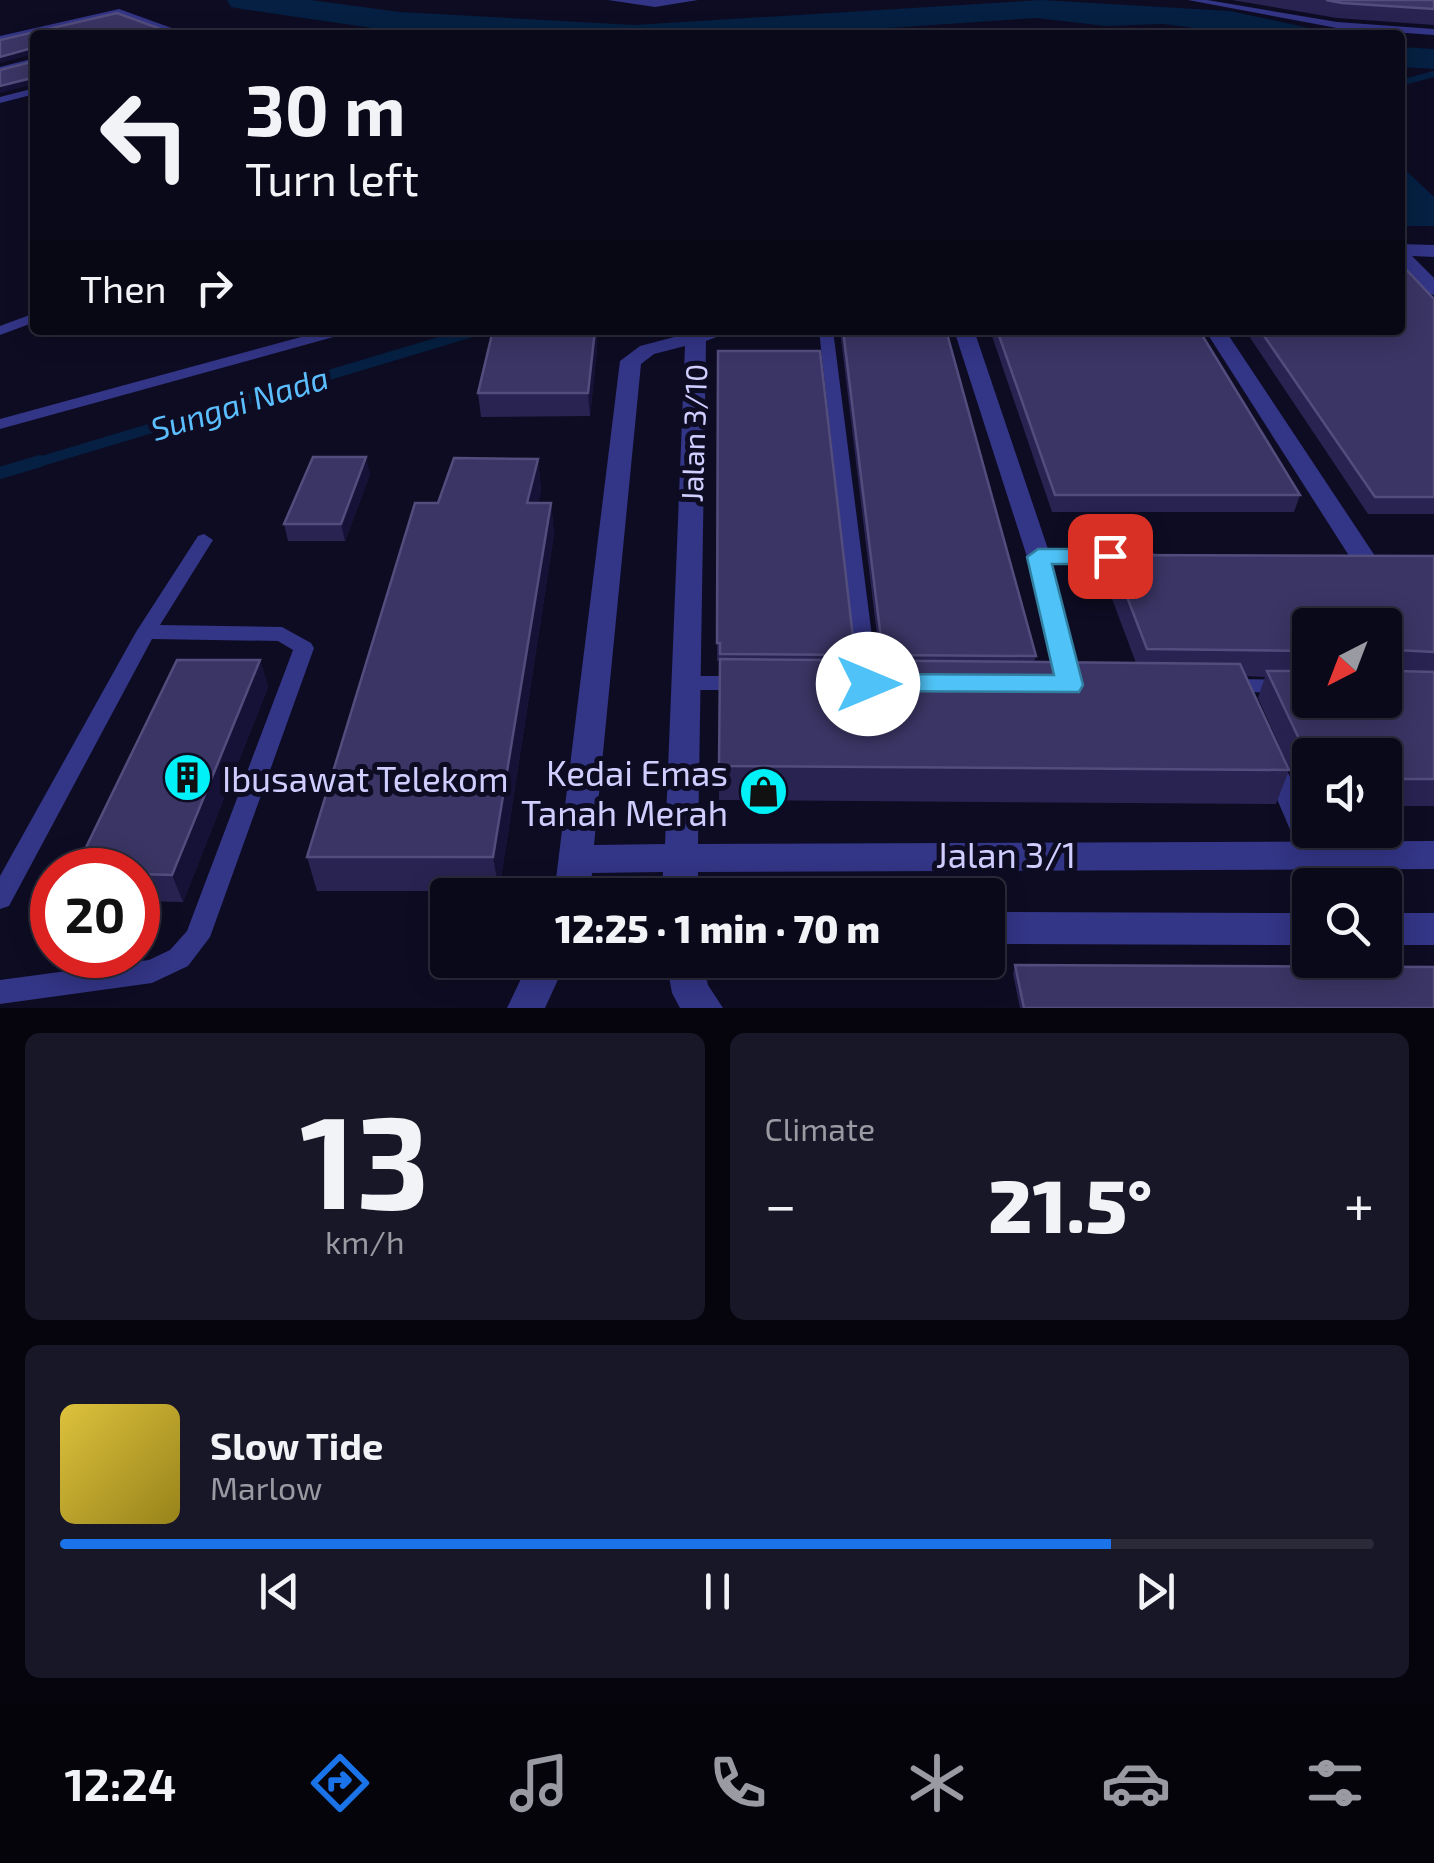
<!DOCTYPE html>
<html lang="en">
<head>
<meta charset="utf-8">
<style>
	:root { --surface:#0a091a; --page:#181727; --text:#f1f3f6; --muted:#999aa2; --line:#2a2a39; --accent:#1a73e8 }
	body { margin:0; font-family:"Exo 2",sans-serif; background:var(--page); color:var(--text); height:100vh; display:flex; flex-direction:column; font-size:38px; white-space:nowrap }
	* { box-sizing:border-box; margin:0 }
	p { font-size:32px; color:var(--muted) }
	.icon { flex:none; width:55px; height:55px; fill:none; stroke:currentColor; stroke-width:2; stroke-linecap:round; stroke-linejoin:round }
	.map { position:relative; height:1008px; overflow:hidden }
	.panel { display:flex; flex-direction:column; gap:25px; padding:25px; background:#06050e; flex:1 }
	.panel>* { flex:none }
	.hud { position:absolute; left:30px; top:30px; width:1375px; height:305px; border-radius:10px; box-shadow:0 5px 25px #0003,0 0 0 2px var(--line); background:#0a091a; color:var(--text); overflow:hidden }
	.needle { width:65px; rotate:222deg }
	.buttons { position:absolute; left:1292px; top:608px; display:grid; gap:20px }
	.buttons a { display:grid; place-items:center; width:110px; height:110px; border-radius:10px; background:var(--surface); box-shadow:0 5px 25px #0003,0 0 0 2px var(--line); font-size:50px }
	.speed { position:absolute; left:30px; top:848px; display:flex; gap:20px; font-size:50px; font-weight:700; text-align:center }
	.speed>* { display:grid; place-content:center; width:130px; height:130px; border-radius:50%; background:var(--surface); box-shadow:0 5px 25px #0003,0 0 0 2px var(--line); line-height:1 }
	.speed .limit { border:15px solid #d22; background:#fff; color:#111 }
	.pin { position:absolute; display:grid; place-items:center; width:85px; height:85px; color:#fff; margin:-42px; border-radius:20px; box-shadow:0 5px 15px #0006 }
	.me { position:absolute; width:110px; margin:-55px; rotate:90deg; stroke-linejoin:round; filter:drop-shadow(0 0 8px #0008) }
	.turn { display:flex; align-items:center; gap:35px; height:210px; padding:0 50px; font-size:45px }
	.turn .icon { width:130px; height:130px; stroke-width:2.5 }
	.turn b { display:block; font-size:70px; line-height:85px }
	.then { display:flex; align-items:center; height:95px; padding:0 50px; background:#0003; gap:20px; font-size:38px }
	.big { font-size:75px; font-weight:800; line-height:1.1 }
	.panel .widget { flex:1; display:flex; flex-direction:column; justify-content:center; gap:15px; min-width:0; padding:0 35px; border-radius:15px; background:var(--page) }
	.panel .dial { align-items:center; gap:0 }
	.dial b { font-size:130px; line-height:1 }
	.song { display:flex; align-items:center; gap:30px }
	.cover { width:120px; height:120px; border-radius:15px; background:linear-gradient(135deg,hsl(50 70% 55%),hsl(50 70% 35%)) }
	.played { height:10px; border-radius:5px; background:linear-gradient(90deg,var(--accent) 80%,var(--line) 80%) }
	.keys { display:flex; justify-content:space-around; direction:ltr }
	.heat { display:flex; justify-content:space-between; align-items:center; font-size:55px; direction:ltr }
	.panel .tiles { flex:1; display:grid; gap:25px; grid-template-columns:1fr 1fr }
	.widget:last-child { grid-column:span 2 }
	.trip { position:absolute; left:430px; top:878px; width:575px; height:100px; border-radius:10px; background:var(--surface); box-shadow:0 5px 25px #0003,0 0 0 2px var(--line); font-weight:800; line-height:100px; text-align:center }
	.tabs { display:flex; height:160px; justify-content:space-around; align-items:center; background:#04040a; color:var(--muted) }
	.tabs .icon { width:70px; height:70px }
	.tabs .active { color:var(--accent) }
	.tabs b { font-size:45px; color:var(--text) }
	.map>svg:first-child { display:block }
	.water { fill:#052042 }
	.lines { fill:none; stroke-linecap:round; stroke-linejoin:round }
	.stream-far2 { stroke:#052042; stroke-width:6 }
	.stream-far1 { stroke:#052042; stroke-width:10 }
	.stream { stroke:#052042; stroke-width:12 }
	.river { fill:#052042; fill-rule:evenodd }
	.service { fill:#333586; fill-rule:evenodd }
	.minor { fill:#333586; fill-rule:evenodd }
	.wall { fill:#292352; fill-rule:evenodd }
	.shaded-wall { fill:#161237 }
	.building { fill:#3b3565; stroke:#524d7d; stroke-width:2.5 }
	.route { fill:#4fc3f7; stroke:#337fa1; stroke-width:2.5 }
	.labels { text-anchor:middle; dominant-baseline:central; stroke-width:10; stroke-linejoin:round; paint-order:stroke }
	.street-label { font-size:30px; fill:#d0cdff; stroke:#0e0c23 }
	.water-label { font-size:32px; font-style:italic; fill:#5bbfff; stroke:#0e0c23 }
	.near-poi-label { font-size:35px; fill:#d0cdff; stroke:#0e0c23; text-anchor:end }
	.near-street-label { font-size:35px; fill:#d0cdff; stroke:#0e0c23 }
</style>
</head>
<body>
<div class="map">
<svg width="1434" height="1008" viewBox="0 0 1434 1008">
	<rect width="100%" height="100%" fill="#0e0c23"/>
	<path class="water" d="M1400,165L1434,197V226H1404L1400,221Z"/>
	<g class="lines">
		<path class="stream-far2" d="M1400,83L1434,74"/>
		<path class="stream-far1" d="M32,464L479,330"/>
		<path class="stream" d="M0,473L40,461"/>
		<path class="river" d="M227,0H310L400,12L634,25L1041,0L1230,11L1309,28L1314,35H1250L1163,24L1106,26L1036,18L785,35H458L400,32L242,9L231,7Z
			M1400,47L1434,49V69L1400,67Z"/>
		<path class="service" d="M608,0H698L655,7Z
			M1188,0H1207L1337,22L1434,29V35L1337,28Z
			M119,9L191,35H178L119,15L0,42V36Z
			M35,58V64L0,73V67Z
			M35,88V94L0,103V97Z
			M35,313V322L0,335V326Z
			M327,330H350L348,333L0,429V419Z
			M819,330H833L878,684L875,689H861L858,684Z
			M204,534L213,540L160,625L282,627L311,643L314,648L210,937L188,966L152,983L0,1004V980L149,960L170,950L187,931L293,650L278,641L152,639L9,906L0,909V876L136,632L198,536Z
			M1038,551L1047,557L1079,683L1076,688H1062L1059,683L1029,557Z
			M686,676H741L748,678L751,683L748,688L741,690H686L679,688L676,683L679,678Z
			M1227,679L1310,680V694L1220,691L1217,686L1220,681Z
			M1274,757L1282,760L1285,766L1310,822V830H1314L1324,853L1320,860L1312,863L1304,860L1300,853L1263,766L1266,760Z"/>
		<path class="minor" d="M1400,244L1434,245V257L1412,256L1434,278V295L1427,293L1400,265Z
			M701,330H735L706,341L698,844L1434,841V869L698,872V895H662L663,872L592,873L590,895H554L620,361L640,346ZM685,346L665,844L594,845L641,364L654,354Z
			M954,330H974L1048,549L1145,548L1158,556L1154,562L1029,563Z
			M1205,330H1225L1375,556L1371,562H1353Z
			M988,912L1310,913V945L988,944Z
			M1385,913H1434V945H1385Z
			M530,960H567L545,1008H507Z
			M666,960H702L708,985L723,1008H680L672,993Z"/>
	</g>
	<path class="wall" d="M1232,0H1434V25L1337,18Z
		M1434,299V514H1368L1245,330H1400Z
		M493,330H596L597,348L590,416L481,417L478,393Z
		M840,330H946L1036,656L1034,662L1136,663L1105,580L1111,555L1434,556V806H1385V755H1310V805H1306L1258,698L1265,677L1246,676L1289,770L1276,804L719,800L720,661H717L718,351L855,655V660H880ZM1310,625L1385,700H1310Z
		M990,330H1199L1300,495L1294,512H1052Z
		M538,459L541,490L538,503H551L554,534L499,891H317L307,857L438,503Z
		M370,474L345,541H288L284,524Z
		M260,660L268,687L183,902L138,901V870Z
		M1015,965L1434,1008H1020L1013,974Z"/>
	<path class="shaded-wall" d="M32,48L34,54L0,63V57Z
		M32,78L34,84L0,93V86Z
		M595,330L597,348L590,416L588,393Z
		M366,457L370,474L345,541L341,524Z
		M538,459L541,490L531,534L527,503Z
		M551,503L554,534L499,891L493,857Z
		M260,660L268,687L183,902L172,875Z"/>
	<path class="building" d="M1326,0H1434V9L1342,3Z
		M117,13L177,35H35V51L32,48L0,57V40Z
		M35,61V81L32,78L0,86V70Z
		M1400,263L1434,299V497H1375L1260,330H1400Z
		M493,330H595L588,393H478Z
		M843,330H946L1036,656L883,655Z
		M997,330H1199L1300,495H1055Z
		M718,351H820L855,655L720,654V643H717Z
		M313,457H366L341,524H284Z
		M454,458L538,459L527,503H551L493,857H307L415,503H438Z
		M1111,555L1434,556V652L1397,650L1393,668L1397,671L1434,672V779H1385V755H1310V762L1267,671H1310V700H1385V625H1310V651L1147,649Z
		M720,659L1240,664L1289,770L719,766Z
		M177,660H260L172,875L138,874V870H75Z
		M1015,965L1434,967V1008H1024Z"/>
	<path class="route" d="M1038,549H1110L1122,556L1110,564H1052L1083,685L1079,692L859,691L855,684L859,677L868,674L1054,675L1027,557Z"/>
	<defs>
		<symbol id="building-disc" viewBox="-11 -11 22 22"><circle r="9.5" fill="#00f1f8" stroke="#0e0c23"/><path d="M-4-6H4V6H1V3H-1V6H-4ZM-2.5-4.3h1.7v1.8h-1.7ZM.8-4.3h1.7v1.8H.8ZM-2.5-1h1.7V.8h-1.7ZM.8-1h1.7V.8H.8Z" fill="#111"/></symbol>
		<symbol id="shop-disc" viewBox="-11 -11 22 22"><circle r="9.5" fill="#00f1f8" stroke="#0e0c23"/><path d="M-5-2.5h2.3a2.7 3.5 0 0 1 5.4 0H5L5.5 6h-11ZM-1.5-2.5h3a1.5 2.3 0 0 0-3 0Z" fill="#111"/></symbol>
	</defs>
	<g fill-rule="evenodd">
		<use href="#building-disc" x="160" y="750" width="55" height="55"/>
		<use href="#shop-disc" x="736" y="764" width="55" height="55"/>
	</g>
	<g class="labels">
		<g class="street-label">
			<text transform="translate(693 433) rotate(-88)">Jalan 3/10</text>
		</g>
		<g class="water-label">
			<text transform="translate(239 402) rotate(-17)">Sungai Nada</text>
		</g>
		<g class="near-poi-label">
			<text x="728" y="772">Kedai Emas<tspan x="728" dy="40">Tanah Merah</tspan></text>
			<text x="222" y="778" text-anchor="start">Ibusawat Telekom</text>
		</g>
		<g class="near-street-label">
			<text x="1006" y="854">Jalan 3/1</text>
		</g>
	</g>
</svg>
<div class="buttons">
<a><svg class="needle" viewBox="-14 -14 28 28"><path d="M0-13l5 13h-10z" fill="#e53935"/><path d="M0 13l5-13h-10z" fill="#999aa2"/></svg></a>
<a><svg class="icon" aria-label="sound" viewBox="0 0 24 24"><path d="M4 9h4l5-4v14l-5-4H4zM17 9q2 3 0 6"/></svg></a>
<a><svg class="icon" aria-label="search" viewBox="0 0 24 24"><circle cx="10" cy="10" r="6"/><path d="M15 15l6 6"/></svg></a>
</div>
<div class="speed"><div class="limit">20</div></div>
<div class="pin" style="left:1110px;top:556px;background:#d93025"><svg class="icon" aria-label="arrive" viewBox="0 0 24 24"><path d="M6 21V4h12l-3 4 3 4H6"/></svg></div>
<svg class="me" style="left:868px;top:684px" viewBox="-20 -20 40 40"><circle r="19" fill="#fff"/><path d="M0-13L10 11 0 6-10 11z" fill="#4fc3f7"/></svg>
<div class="trip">12:25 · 1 min · 70 m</div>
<div class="hud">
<div class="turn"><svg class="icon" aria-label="left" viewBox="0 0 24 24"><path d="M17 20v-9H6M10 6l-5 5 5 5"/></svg><div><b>30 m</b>Turn left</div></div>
<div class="then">Then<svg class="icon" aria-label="right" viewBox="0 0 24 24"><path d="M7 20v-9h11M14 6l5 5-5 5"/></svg></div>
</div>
</div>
<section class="panel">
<div class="tiles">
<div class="widget dial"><b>13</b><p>km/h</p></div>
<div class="widget"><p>Climate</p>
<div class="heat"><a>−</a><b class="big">21.5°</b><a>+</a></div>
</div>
<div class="widget">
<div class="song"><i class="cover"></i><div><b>Slow Tide</b><p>Marlow</p></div></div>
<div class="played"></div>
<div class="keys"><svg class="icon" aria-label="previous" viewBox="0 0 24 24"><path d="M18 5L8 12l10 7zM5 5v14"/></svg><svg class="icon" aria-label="pause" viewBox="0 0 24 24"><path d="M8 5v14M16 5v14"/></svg><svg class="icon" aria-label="next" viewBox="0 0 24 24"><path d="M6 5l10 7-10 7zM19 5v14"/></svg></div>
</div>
</div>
</section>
<nav class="tabs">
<b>12:24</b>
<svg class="icon active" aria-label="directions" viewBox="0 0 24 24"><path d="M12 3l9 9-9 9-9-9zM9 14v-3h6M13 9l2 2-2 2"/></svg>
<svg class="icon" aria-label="music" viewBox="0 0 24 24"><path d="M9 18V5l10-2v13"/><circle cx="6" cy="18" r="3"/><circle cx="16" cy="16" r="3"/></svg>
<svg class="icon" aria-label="phone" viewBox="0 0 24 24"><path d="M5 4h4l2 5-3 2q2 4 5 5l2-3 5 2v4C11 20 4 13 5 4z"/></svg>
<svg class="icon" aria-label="climate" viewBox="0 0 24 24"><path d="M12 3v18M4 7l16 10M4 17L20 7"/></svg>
<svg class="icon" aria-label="car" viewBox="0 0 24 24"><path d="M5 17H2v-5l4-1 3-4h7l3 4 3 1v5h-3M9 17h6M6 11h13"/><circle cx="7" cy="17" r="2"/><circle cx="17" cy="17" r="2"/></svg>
<svg class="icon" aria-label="filters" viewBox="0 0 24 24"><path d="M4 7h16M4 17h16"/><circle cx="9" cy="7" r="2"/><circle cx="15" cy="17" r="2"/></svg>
</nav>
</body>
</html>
